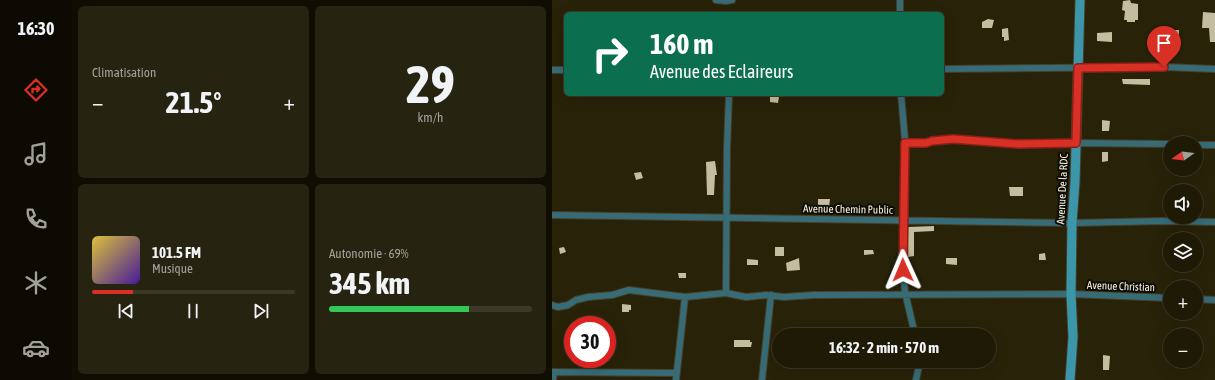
<!DOCTYPE html>
<html lang="fr">
<head>
<meta charset="utf-8">
<style>
	:root { --surface:#1e1a06; --page:#262310; --text:#f1f3f6; --muted:#a1a19b; --line:#3c3828; --accent:#d93025 }
	body { margin:0; font-family:"Asap Condensed",sans-serif; background:var(--page); color:var(--text); height:100vh; display:flex; flex-direction:column; font-size:15px; white-space:nowrap }
	* { box-sizing:border-box; margin:0 }
	p { font-size:13px; color:var(--muted) }
	.icon { flex:none; width:22px; height:22px; fill:none; stroke:currentColor; stroke-width:2; stroke-linecap:round; stroke-linejoin:round }
	.map { position:relative; flex:1; overflow:hidden }
	.details { display:flex; flex-direction:column; gap:6px; padding:6px; background:#100e03; width:480px }
	.details>* { flex:none }
	.top-card { position:absolute; left:12px; top:12px; width:380px; height:84px; border-radius:6px; box-shadow:0 4px 16px #0002,0 0 0 1px var(--line); background:#0b6e4f; color:#fff; overflow:hidden }
	.needle { width:26px; rotate:256deg }
	.fabs { position:absolute; left:611px; top:136px; display:grid; gap:8px }
	.fabs a { display:grid; place-items:center; width:40px; height:40px; border-radius:50%; background:var(--surface); box-shadow:0 4px 16px #0002,0 0 0 1px var(--line); font-size:20px }
	.speed { position:absolute; left:12px; top:316px; display:flex; gap:8px; font-size:20px; font-weight:700; text-align:center }
	.speed>* { display:grid; place-content:center; width:52px; height:52px; border-radius:50%; background:var(--surface); box-shadow:0 4px 16px #0002,0 0 0 1px var(--line); line-height:1 }
	.speed .limit { border:6px solid #d22; background:#fff; color:#111 }
	.pin { position:absolute; display:grid; place-items:center; width:34px; height:34px; color:#fff; margin:-41px -17px; border-radius:50% 50% 50% 0; rotate:-45deg; box-shadow:0 0 4px #0007 }
	.pin .icon { rotate:45deg }
	.me { position:absolute; width:44px; margin:-22px; rotate:359deg; stroke-linejoin:round; filter:drop-shadow(0 0 3px #0008) }
	.turn { display:flex; align-items:center; gap:14px; height:84px; padding:0 20px; font-size:18px }
	.turn .icon { width:52px; height:52px; stroke-width:2.5 }
	.turn b { display:block; font-size:28px; line-height:34px }
	.big { font-size:30px; font-weight:700; line-height:1.1 }
	.details .tile { flex:1; display:flex; flex-direction:column; justify-content:center; gap:6px; min-width:0; padding:0 14px; border-radius:6px; background:var(--page) }
	.details .dial { align-items:center; gap:0 }
	.dial b { font-size:52px; line-height:1 }
	.song { display:flex; align-items:center; gap:12px }
	.cover { width:48px; height:48px; border-radius:6px; background:linear-gradient(135deg,hsl(50 70% 55%),hsl(260 70% 35%)) }
	.played { height:4px; border-radius:2px; background:linear-gradient(90deg,var(--accent) 20%,var(--line) 20%) }
	.keys { display:flex; justify-content:space-around; direction:ltr }
	.heat { display:flex; justify-content:space-between; align-items:center; font-size:22px; direction:ltr }
	.charge { height:6px; border-radius:3px; background:linear-gradient(90deg,#34c759 69%,var(--line) 0) }
	.details .tiles { flex:1; display:grid; gap:6px; grid-template-columns:repeat(2,1fr) }
	.trip { position:absolute; left:220px; top:328px; width:224px; height:40px; border-radius:20px; background:var(--surface); box-shadow:0 4px 16px #0002,0 0 0 1px var(--line); font-weight:700; line-height:40px; text-align:center }
	main { display:flex; flex:1; min-height:0 }
	.menu { display:flex; flex-direction:column; width:72px; justify-content:space-around; align-items:center; background:#0c0a02; color:var(--muted) }
	.menu .icon { width:28px; height:28px }
	.menu .current { color:var(--accent) }
	.menu b { font-size:18px; color:var(--text) }
	.map>svg:first-child { display:block }
	.building { fill:#c4bd9f }
	.lines { fill:none; stroke-linecap:round; stroke-linejoin:round }
	.street-casing { stroke:#453f27; stroke-width:8 }
	.secondary-casing { stroke:#453f27; stroke-width:11 }
	.street { stroke:#376c77; stroke-width:6 }
	.secondary { stroke:#3a96a8; stroke-width:9 }
	.route-casing { stroke:#8d1f18; stroke-width:10 }
	.route { stroke:#d93025; stroke-width:7 }
	.labels { text-anchor:middle; dominant-baseline:central; stroke-width:4; stroke-linejoin:round; paint-order:stroke }
	.street-label { font-size:11px; fill:#f6f3e3; stroke:#0e0c03 }
</style>
</head>
<body>
<main>
<nav class="menu">
<b>16:30</b>
<svg class="icon current" aria-label="directions" viewBox="0 0 24 24"><path d="M12 3l9 9-9 9-9-9zM9 14v-3h6M13 9l2 2-2 2"/></svg>
<svg class="icon" aria-label="music" viewBox="0 0 24 24"><path d="M9 18V5l10-2v13"/><circle cx="6" cy="18" r="3"/><circle cx="16" cy="16" r="3"/></svg>
<svg class="icon" aria-label="phone" viewBox="0 0 24 24"><path d="M5 4h4l2 5-3 2q2 4 5 5l2-3 5 2v4C11 20 4 13 5 4z"/></svg>
<svg class="icon" aria-label="climate" viewBox="0 0 24 24"><path d="M12 3v18M4 7l16 10M4 17L20 7"/></svg>
<svg class="icon" aria-label="car" viewBox="0 0 24 24"><path d="M5 17H2v-5l4-1 3-4h7l3 4 3 1v5h-3M9 17h6M6 11h13"/><circle cx="7" cy="17" r="2"/><circle cx="17" cy="17" r="2"/></svg>
</nav>
<section class="details">
<div class="tiles">
<div class="tile"><p>Climatisation</p>
<div class="heat"><a>−</a><b class="big">21.5°</b><a>+</a></div>
</div>
<div class="tile dial"><b>29</b><p>km/h</p></div>
<div class="tile">
<div class="song"><i class="cover"></i><div><b>101.5 FM</b><p>Musique</p></div></div>
<div class="played"></div>
<div class="keys"><svg class="icon" aria-label="previous" viewBox="0 0 24 24"><path d="M18 5L8 12l10 7zM5 5v14"/></svg><svg class="icon" aria-label="pause" viewBox="0 0 24 24"><path d="M8 5v14M16 5v14"/></svg><svg class="icon" aria-label="next" viewBox="0 0 24 24"><path d="M6 5l10 7-10 7zM19 5v14"/></svg></div>
</div>
<div class="tile"><p>Autonomie · 69%</p><b class="big">345 km</b><div class="charge"></div></div>
</div>
</section>
<div class="map">
<svg width="663" height="380" viewBox="0 0 663 380">
	<rect width="100%" height="100%" fill="#282208"/>
	<path class="building" d="M578,0L579,3L586,4V20H583V22H575V20H572L573,11L570,10L571,1Z
		M651,12L663,13V42H658L657,28H650Z
		M436,19L442,20L440,28H430V22Z
		M456,28L457,40L452,41V37H450V29Z
		M619,30H627V36L619,35Z
		M560,32V42L545,41V33Z
		M570,79H598V85L571,84Z
		M218,97H227L226,103L218,102Z
		M550,120L558,121L557,131H550Z
		M550,152H556V161L550,162Z
		M163,161L165,175H163L162,195H155L154,162Z
		M89,172L91,178L84,180L82,173Z
		M457,187H471V196H458Z
		M266,199H278L277,208H266Z
		M382,226V231L362,232V256L356,257V227Z
		M12,247L14,252L8,254L7,248Z
		M223,247H232V256H223Z
		M312,250H321L322,254L312,255Z
		M493,253L494,260H487V254Z
		M247,258L248,270L235,271L234,263Z
		M394,258H405V265L394,264Z
		M195,259L206,260V265H195Z
		M126,273H134V278H127Z
		M70,304L79,305V310H77V312H70Z
		M182,340H198V342H200L199,347H182Z
		M551,355L558,356L557,370H551Z"/>
	<g class="lines">
		<defs>
			<path id="street" d="M164,0L174,1L180,0
				M348,14V0
				M390,69L612,67L663,69
				M0,70H14
				M349,94L353,140L351,270L353,292L363,335
				M353,143H374L380,141L401,139L467,144L524,143L618,144
				M644,145H663
				M0,215L520,223L610,221L663,222
				M174,293L175,148L177,94
				M644,299L663,300
				M0,305L6,307L16,305L24,300L36,297L60,295L77,290L133,297L174,293L194,297L214,295L232,297L262,295L519,294L618,298
				M0,372L124,373
				M1,380L2,372
				M124,380L133,297
				M210,380L219,295
				M364,380L367,366L366,361"/>
			<path id="secondary" d="M518,380L521,337L519,294L520,223L523,182L528,0"/>
		</defs>
		<use href="#street" class="street-casing"/>
		<use href="#secondary" class="secondary-casing"/>
		<use href="#street" class="street"/>
		<use href="#secondary" class="secondary"/>
	</g>
	<g class="lines">
		<defs>
			<path id="route" d="M351,270L353,143H374L380,141L401,139L467,144L524,143L526,68L612,67"/>
		</defs>
		<use href="#route" class="route-casing"/>
		<use href="#route" class="route"/>
	</g>
	<g class="labels">
		<g class="street-label">
			<text transform="translate(510 189) rotate(-87)">Avenue De la RDC</text>
			<text transform="translate(296 209) rotate(1)">Avenue Chemin Public</text>
			<text transform="translate(569 286) rotate(2)">Avenue Christian</text>
		</g>
	</g>
</svg>
<div class="fabs">
<a><svg class="needle" viewBox="-14 -14 28 28"><path d="M0-13l5 13h-10z" fill="#e53935"/><path d="M0 13l5-13h-10z" fill="#a1a19b"/></svg></a>
<a><svg class="icon" aria-label="sound" viewBox="0 0 24 24"><path d="M4 9h4l5-4v14l-5-4H4zM17 9q2 3 0 6"/></svg></a>
<a><svg class="icon" aria-label="layers" viewBox="0 0 24 24"><path d="M12 4l9 5-9 5-9-5zM3 14l9 5 9-5"/></svg></a>
<a>+</a>
<a>−</a>
</div>
<div class="speed"><div class="limit">30</div></div>
<div class="pin" style="left:612px;top:67px;background:#d93025"><svg class="icon" aria-label="arrive" viewBox="0 0 24 24"><path d="M6 21V4h12l-3 4 3 4H6"/></svg></div>
<svg class="me" style="left:351px;top:270px" viewBox="-20 -20 40 40"><path d="M0-17L14 15 0 8-14 15z" fill="#d93025" stroke="#fff" stroke-width="4"/></svg>
<div class="trip">16:32 · 2 min · 570 m</div>
<div class="top-card">
<div class="turn"><svg class="icon" aria-label="right" viewBox="0 0 24 24"><path d="M7 20v-9h11M14 6l5 5-5 5"/></svg><div><b>160 m</b>Avenue des Eclaireurs</div></div>
</div>
</div>
</main>
</body>
</html>
